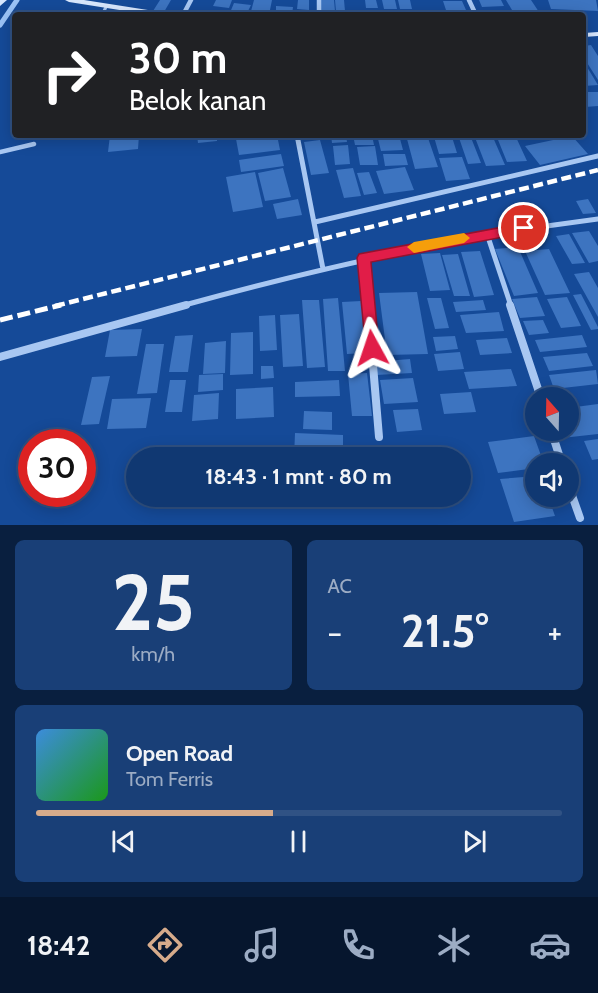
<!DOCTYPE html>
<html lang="id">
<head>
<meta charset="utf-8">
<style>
	:root { --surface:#103872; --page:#193f77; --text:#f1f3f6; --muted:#9cacc4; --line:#305284; --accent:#d6ab8b }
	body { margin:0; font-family:Cabin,sans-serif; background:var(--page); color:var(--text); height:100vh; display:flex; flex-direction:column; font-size:22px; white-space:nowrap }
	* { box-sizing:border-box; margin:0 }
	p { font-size:20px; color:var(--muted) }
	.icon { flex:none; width:33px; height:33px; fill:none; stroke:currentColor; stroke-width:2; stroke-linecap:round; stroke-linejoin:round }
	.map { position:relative; height:525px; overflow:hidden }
	.drawer { display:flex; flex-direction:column; gap:15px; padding:15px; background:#091f3f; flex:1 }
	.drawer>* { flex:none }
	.top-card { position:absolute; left:12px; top:12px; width:574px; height:126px; border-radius:6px; box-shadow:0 3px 15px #0003,0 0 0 2px var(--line); background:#202124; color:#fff; overflow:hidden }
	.needle { width:39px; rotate:340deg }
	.fabs { position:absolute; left:525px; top:387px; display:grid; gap:12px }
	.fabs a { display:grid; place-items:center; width:54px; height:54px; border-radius:50%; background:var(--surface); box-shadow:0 3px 15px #0003,0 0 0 2px var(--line); font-size:30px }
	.speed { position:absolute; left:18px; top:429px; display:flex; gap:12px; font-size:30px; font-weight:700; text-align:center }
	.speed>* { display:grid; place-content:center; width:78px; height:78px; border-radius:50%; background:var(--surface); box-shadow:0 3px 15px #0003,0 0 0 2px var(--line); line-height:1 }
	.speed .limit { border:9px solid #d22; background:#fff; color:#111 }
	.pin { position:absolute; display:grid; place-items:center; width:51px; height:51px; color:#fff; margin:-26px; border:3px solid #fff; border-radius:50%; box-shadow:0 2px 6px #0007 }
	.me { position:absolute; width:66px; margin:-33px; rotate:355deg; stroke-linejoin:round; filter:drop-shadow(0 0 4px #0008) }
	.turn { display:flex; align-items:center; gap:21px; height:126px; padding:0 18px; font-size:27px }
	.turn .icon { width:78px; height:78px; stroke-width:2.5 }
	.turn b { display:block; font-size:42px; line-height:51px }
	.big { font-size:45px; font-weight:700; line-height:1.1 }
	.drawer .widget { flex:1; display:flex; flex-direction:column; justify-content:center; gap:9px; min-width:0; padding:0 21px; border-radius:9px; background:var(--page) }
	.drawer .dial { align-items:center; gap:0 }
	.dial b { font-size:78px; line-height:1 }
	.song { display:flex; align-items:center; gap:18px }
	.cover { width:72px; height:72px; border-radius:9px; background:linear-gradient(135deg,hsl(210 70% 55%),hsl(120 70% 35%)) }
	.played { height:6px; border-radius:3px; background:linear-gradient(90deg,var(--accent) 45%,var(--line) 45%) }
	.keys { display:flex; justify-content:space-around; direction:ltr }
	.heat { display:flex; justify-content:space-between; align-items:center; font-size:33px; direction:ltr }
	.drawer .tiles { flex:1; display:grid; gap:15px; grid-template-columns:1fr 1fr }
	.widget:last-child { grid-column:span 2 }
	.trip { position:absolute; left:126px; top:447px; width:345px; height:60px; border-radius:30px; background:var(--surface); box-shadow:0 3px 15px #0003,0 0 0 2px var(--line); font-weight:700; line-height:60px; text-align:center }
	.tab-bar { display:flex; height:96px; justify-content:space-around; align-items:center; background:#06162e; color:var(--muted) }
	.tab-bar .icon { width:42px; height:42px }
	.tab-bar .selected { color:var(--accent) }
	.tab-bar b { font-size:27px; color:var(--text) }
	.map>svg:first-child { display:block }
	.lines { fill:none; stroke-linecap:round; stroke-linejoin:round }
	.stream { stroke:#9ac2f5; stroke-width:5 }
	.building { fill:#3d74c0 }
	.lane-far1 { stroke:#a8c7f2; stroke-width:3 }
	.lane { stroke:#a8c7f2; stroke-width:4.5 }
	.street-far2 { stroke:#a8c7f2; stroke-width:4.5 }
	.street-far1 { stroke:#a8c7f2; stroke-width:5 }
	.street { stroke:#a8c7f2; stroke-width:8 }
	.secondary { fill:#d7e6fc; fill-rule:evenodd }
	.rail-far1 { stroke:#fff; stroke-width:4.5; stroke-dasharray:10 4.5; stroke-linecap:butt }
	.rail { stroke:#fff; stroke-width:5; stroke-dasharray:13 5; stroke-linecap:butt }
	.route { fill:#e11d48; stroke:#92132f; stroke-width:1.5 }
	.slow { fill:#f59e0b }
</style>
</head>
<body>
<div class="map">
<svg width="598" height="525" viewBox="0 0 598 525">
	<rect width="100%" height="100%" fill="#154a98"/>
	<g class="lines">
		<path class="stream" d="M0,25L17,0"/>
	</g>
	<path class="building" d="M160,0H171L164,12L153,11Z
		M216,0H232L229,8L213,6Z
		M254,0H272L269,15H250Z
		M298,0H309V10L297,9Z
		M320,0H334L335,11H321Z
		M335,0H344L345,11H336Z
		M365,0H376L378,8H366Z
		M382,0H395L397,9H384Z
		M398,0H410L412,9H400Z
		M479,0H501L504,6L482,7Z
		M506,0H531L541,15H515Z
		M548,0H596L598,11L551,9Z
		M443,1H462L466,10H446Z
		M234,3L251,5L246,15H229Z
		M276,6L293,7L292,15H276Z
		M591,45L598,56V80L584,58V46Z
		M584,67H587L598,85L584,86Z
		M584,92H598V106L585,107Z
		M110,135H139L138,149L108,152Z
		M197,135H217V141L198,143Z
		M277,135L280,150L239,155L236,139Z
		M331,135H346L347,142L332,143Z
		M353,135H372L374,145H355Z
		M377,135H399L403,150L381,151Z
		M458,135H470L481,163L468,164Z
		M474,135H492L505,165L486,166Z
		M496,135H515L527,161L507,162Z
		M572,136L588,154L540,165L525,146Z
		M434,137H452L457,153L439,154Z
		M428,138L438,167L415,169L407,139Z
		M320,140L329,173L311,175L304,142Z
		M348,145L350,164L335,165L333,146Z
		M375,146L378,165H360L357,147Z
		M281,154L284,166L241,172L239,160Z
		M383,154H405L408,165L385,166Z
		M462,157L470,179L446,181L439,158Z
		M405,167L414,190L384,194L376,171Z
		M283,168L291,197L265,201L258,173Z
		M353,168L361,196L344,198L336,170Z
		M255,172L263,207L233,212L226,177Z
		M369,172L377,193L364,195L357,173Z
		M298,199L302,215L277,219L273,204Z
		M588,199L596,213L583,214L576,201Z
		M589,231L598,246V261L589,263L572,233Z
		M569,234L585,263L572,264L556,236Z
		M518,247L538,293L514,296L495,249Z
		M549,249L570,293L545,295L525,251Z
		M480,251L494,295L474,297L461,252Z
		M440,253L450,290L430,291L421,254Z
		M458,254L470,296H454L442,255Z
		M589,272L598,288V317L574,274Z
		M417,292L428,354L387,355L379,293Z
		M581,294L598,327V329L591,330L573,295Z
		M537,297L545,316L520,318L512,299Z
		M567,297L581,326L561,328L547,299Z
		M338,298L345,371H328L323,299Z
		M427,298H441L449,328L435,329Z
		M302,300H319L325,367L307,368Z
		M483,300L486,310L456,312L453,302Z
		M361,301L367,353L347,354L342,302Z
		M499,312L504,331L466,333L460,315Z
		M299,314L303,366L283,367L280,315Z
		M275,315L277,350L260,351L259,316Z
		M543,320L549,333L529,335L523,321Z
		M142,329L137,356L105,357L110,330Z
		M253,332V374L230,375L231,333Z
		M193,335L188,372H169L175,336Z
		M582,335L587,347L540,352L535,340Z
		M455,336L458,349L436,351L433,337Z
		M507,338L512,353L480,355L476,340Z
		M226,341L225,373L203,374L205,343Z
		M146,344H164L157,393L137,394Z
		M460,352L464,369L438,371L434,354Z
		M587,353L593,366L549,371L543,357Z
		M410,359L412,373L376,375L374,362Z
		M261,366H273L274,378L261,379Z
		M511,369L517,386L469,389L464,372Z
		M596,370L598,384L554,389L549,375Z
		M367,373L372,416H352L348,374Z
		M223,374V390L198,392L199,375Z
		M110,376L99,424L81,425L92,377Z
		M413,378L418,402L384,404L380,380Z
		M170,380H186L182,412H165Z
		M339,380L340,396L295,397V382Z
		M273,387L274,417L236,419V389Z
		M471,392L476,412L444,414L440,394Z
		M219,393L218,419L192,421L194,395Z
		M151,398L146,428L107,429L112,399Z
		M598,404V434L562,438L559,430H568V408Z
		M418,409L422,430L397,432L393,410Z
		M304,411L332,412V430L303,429Z
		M295,433L343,435V458H294Z
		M534,436L544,464H536V468L498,473L488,442Z
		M598,439V459L592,460L584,441Z
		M425,446L427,458H400L399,448Z
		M536,476V496H548L555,516L514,522L500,479Z"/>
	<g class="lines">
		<path class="lane-far1" d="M102,15L106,7"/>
		<path class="lane" d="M0,152L34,144"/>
		<path class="street-far2" d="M319,0V15
			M469,0L476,15
			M183,15L191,0"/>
		<path class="street-far1" d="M297,135L323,269
			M315,222L598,156
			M487,234L511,306
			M364,258L368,306
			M181,306C319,268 456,237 598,219"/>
		<path class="street" d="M368,305L379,437
			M510,305L541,398
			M0,357L186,305
			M551,430L562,464
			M568,484L580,518"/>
		<path class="secondary" d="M0,0H7L0,6Z
			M65,0H84L167,13L171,15H151L69,2Z
			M598,32V36L584,37V33Z"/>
		<path class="rail-far1" d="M55,306L598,170"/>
		<path class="rail" d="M0,320L61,305"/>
	</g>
	<path class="route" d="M524,223L530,228L524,233L371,262L379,348L377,352H366L357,258L359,254Z"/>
	<path class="slow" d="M464,233L470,238L464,243L414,253L407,247L414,242Z"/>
</svg>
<div class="fabs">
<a><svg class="needle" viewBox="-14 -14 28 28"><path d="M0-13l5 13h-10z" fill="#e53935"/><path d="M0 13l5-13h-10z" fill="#9cacc4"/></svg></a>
<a><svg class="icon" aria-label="sound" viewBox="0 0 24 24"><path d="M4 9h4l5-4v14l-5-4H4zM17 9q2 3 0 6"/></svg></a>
</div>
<div class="speed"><div class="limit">30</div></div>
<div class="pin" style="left:524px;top:228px;background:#d93025"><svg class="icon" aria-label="arrive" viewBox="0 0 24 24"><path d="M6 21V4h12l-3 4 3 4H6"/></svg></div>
<svg class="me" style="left:372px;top:348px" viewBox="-20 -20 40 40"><path d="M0-17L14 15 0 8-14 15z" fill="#e11d48" stroke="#fff" stroke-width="4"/></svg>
<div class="trip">18:43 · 1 mnt · 80 m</div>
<div class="top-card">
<div class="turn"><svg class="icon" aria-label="right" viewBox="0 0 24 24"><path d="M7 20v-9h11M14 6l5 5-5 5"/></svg><div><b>30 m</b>Belok kanan</div></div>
</div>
</div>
<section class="drawer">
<div class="tiles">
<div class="widget dial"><b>25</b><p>km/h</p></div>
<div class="widget"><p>AC</p>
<div class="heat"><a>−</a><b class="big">21.5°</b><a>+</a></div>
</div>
<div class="widget">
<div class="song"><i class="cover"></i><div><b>Open Road</b><p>Tom Ferris</p></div></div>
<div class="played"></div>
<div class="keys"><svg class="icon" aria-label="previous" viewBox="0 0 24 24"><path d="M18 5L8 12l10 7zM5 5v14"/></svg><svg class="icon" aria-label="pause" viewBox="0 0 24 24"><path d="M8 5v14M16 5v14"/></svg><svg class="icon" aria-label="next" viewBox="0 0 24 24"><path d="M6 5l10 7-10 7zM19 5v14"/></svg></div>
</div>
</div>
</section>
<nav class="tab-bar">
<b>18:42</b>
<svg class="icon selected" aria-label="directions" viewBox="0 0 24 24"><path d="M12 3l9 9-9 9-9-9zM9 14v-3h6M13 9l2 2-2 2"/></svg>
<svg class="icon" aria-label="music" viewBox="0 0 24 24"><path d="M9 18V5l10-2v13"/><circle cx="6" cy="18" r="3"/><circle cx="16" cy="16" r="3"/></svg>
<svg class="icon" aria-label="phone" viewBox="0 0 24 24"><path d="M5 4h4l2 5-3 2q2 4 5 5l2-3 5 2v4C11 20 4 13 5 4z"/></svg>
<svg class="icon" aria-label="climate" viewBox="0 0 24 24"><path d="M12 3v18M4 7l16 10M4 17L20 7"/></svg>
<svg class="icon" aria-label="car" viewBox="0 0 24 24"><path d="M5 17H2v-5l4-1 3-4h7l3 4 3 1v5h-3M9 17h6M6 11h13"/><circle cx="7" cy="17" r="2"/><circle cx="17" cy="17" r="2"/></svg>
</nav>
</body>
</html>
